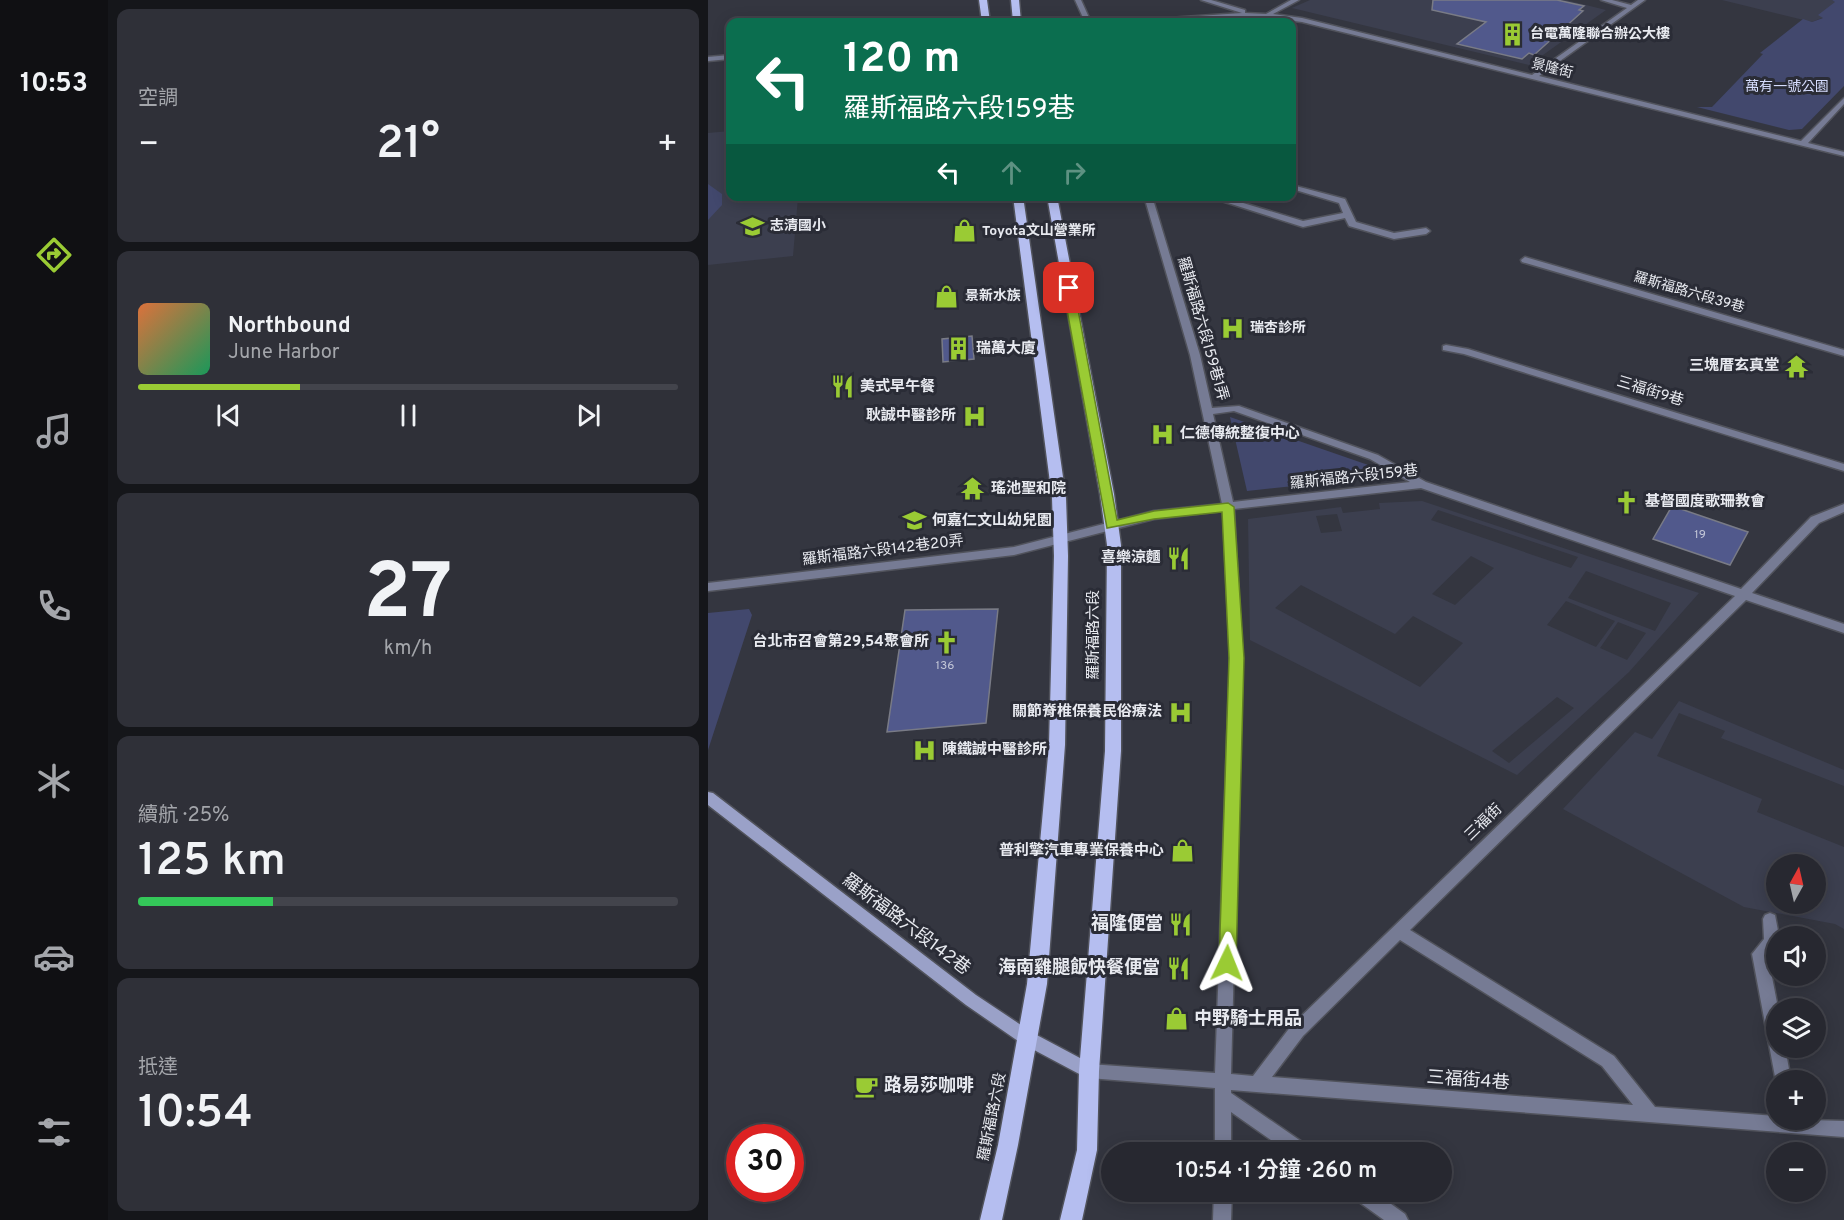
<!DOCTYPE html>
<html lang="zh-TW">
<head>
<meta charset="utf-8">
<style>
	:root { --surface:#272830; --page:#2f3038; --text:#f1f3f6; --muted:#a4a6ab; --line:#43444c; --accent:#9acb34 }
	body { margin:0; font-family:Overpass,"Noto Sans TC",sans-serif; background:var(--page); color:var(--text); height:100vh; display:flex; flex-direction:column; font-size:22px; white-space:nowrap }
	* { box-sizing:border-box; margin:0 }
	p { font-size:20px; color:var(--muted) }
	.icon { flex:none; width:33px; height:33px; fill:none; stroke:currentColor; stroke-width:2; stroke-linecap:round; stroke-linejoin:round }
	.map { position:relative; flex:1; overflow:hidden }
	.details { display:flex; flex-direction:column; gap:9px; padding:9px; background:#15161a; width:600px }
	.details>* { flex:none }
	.hud { position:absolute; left:18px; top:18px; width:570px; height:183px; border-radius:12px; box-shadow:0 3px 15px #0003,0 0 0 2px var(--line); background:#0b6e4f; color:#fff; overflow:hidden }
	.needle { width:39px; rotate:8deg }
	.controls { position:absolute; left:1058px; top:854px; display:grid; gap:12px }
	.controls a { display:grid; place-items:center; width:60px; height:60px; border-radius:50%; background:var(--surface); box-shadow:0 3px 15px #0003,0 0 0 2px var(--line); font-size:30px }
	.speed { position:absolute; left:18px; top:1124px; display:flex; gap:12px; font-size:30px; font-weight:700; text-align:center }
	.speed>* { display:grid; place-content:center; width:78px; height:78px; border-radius:50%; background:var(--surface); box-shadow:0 3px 15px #0003,0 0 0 2px var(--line); line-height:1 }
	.speed .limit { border:9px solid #d22; background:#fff; color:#111 }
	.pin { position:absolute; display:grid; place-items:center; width:51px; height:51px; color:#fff; margin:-26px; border-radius:12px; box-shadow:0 3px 9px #0006 }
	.me { position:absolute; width:66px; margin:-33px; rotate:2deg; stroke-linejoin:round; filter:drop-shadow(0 0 4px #0008) }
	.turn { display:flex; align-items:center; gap:21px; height:126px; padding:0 18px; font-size:27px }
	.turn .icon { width:78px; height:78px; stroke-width:2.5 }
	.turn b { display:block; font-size:42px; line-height:51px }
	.lanes { display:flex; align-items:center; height:57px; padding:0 18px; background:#0003; justify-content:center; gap:30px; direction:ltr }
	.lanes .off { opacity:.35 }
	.big { font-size:45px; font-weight:600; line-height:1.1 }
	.details .card { flex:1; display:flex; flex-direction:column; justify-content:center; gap:9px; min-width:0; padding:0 21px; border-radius:12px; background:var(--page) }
	.details .dial { align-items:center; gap:0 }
	.dial b { font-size:78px; line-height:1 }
	.song { display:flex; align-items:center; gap:18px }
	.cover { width:72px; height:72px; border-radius:9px; background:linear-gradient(135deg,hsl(20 70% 55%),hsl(150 70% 35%)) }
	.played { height:6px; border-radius:3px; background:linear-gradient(90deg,var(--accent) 30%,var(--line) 30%) }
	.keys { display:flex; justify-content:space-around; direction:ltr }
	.heat { display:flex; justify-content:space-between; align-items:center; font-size:33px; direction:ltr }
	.charge { height:9px; border-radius:4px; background:linear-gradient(90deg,#34c759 25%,var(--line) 0) }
	.trip { position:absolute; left:393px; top:1142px; width:351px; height:60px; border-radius:30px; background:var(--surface); box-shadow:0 3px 15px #0003,0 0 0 2px var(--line); font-weight:600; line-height:60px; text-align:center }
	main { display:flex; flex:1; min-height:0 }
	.dock { display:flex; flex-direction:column; width:108px; justify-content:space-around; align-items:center; background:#101013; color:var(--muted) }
	.dock .icon { width:42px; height:42px }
	.dock .selected { color:var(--accent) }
	.dock b { font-size:27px; color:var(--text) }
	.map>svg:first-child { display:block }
	.built { fill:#3c3f4f; fill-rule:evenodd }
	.green { fill:#42486d }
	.building { fill:#51598c; stroke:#797b86; stroke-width:1.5 }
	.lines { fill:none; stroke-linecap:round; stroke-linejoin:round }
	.street-casing { stroke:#51535c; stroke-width:3 }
	.secondary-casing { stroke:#51535c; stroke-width:3 }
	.primary-casing { stroke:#51535c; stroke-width:3 }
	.street { fill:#767b94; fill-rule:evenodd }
	.secondary { fill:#9aa1c8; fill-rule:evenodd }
	.primary { fill:#b5bef0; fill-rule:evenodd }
	.route { fill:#9acb34; stroke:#648422; stroke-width:1.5 }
	.labels { text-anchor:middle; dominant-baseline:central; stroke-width:6; stroke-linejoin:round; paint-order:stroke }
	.number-label { font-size:12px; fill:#c2c6d7 }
	.far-poi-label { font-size:14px; font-weight:bold; fill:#e8eaf0; stroke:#2a2c36; text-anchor:start }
	.far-street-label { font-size:14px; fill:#e8eaf0; stroke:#2a2c36 }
	.far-park-label { font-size:14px; fill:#d5dcfd; stroke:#2a2c36 }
	.street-label { font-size:15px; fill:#e8eaf0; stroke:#2a2c36 }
	.poi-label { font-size:15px; font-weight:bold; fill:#e8eaf0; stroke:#2a2c36; text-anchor:start }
	.near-poi-label { font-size:18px; font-weight:bold; fill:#e8eaf0; stroke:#2a2c36; text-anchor:end }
	.near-street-label { font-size:18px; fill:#e8eaf0; stroke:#2a2c36 }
</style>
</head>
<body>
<main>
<nav class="dock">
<b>10:53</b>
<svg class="icon selected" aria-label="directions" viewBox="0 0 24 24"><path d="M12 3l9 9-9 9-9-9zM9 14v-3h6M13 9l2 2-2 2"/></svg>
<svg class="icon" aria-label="music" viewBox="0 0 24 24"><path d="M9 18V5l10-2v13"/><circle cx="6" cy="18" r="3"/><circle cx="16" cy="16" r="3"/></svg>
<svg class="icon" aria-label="phone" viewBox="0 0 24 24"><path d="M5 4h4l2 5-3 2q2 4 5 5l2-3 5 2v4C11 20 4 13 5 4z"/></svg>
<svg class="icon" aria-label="climate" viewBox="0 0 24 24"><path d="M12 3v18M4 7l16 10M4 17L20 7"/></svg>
<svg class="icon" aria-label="car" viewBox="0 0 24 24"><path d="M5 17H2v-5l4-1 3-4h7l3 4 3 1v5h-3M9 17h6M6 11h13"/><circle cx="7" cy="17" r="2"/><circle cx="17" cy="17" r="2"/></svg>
<svg class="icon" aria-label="filters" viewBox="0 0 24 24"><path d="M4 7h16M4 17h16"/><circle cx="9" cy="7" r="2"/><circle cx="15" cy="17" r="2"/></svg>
</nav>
<section class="details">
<div class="card"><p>空調</p>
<div class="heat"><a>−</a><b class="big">21°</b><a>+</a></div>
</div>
<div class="card">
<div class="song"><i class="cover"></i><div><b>Northbound</b><p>June Harbor</p></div></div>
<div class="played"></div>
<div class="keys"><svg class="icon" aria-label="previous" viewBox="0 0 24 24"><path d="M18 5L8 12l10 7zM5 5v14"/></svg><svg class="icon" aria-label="pause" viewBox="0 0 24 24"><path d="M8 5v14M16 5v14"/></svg><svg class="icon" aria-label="next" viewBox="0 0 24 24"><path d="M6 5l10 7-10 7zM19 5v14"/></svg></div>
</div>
<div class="card dial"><b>27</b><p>km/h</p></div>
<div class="card"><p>續航 · 25%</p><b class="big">125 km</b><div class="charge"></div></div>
<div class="card"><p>抵達</p><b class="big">10:54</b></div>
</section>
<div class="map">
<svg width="1136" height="1220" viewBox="0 0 1136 1220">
	<rect width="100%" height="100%" fill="#343640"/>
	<path class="built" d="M602,0H858L898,10L821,65L584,8Z
		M1014,0H1124L1128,2L1116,17L1104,22Z
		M22,131V196L90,197L85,256L0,265V133Z
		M714,501L991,593L921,672L809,775L542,640L540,519L633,507L635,513L672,509L671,503ZM730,510L870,557L863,568L723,520ZM629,514L634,531L613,533L608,516ZM763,556L786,568L747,605L724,594ZM878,571L963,603L947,631L860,598ZM593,585L687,634L705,616L755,643L712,687L567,608ZM858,601L907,621L888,647L839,625ZM910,622L938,633L919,660L892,648ZM849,697L866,708L801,763L784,751Z
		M971,701L1136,770V786L1013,738L1017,731L971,713L949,756L1054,799L1049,812L1136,847V929L1127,924L1036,907L855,809L927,732L944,739ZM1068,864H1107V903H1068Z"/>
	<path class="green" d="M1124,0H1136V86L1094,129L1081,130L989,107H1004L1055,54L1052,53L1095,19L1104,22L1115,18L1110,15L1127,2Z
		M0,184L14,194V205L0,220Z
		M522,417L666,467L662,478L539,491Z
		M41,609L44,615L0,750V613Z"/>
	<path class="building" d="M725,0H849L876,6L871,10L875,11L826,55L821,53L814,59L749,44L778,22L724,10Z
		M264,336L266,359L235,362L234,339Z
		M964,506L1040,532L1022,565L945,539Z
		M290,609L278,723L179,732L197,610Z"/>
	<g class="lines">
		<defs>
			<path id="street" d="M367,0H373L383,22H377Z
				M493,0H503L537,10V13L558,14L583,0H591L565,14L594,18L824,75L919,8L893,0H904L923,5L930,0H937L831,76L1093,141L1136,98V104L1100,143L1136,152V156L594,22L545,16L454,22H429L432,20L534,13Z
				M22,55V59L0,61V57Z
				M584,185L637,199L648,222L686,233L718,228L722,231L718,234L686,239L641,226L637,218L595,227L498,196H512L595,221L635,213L631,203L584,189Z
				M436,196H444L492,355L504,408L531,406L670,455L718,482L1033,589L1103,517L1136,504V512L1111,523L1044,593L1136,624V633L1038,600L702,930L906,1056L947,1107L1068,1116V1119L1136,1121V1137L523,1090V1093L600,1146L602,1152H580L523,1112V1152H507V1088L381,1078L375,1076L373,1071L375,1066L381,1064L507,1073L522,659L515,511L446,519L306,555L0,591V583L306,547L446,511L514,504L482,355ZM526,411L662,459L702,482L525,502L505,414ZM713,488L1027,596L583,1026L545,1076L523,1074L534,659L526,509ZM692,940L894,1066L925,1105L564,1077L595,1036Z
				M817,257L1136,350V356L814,262L813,260Z
				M738,345L760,349L1136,464V471L756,354L735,350V346Z
				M1062,913L1067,915L1071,936H1068V947L1060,956L1070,1008H1068V1047H1077L1083,1080H1068V1082L1044,954L1056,939L1055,919L1057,915Z
				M506,1191H524L523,1220H505Z
				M641,1191H665L697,1214L700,1220H676L644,1197Z"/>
			<path id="secondary" d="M0,792L5,793L268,995L325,1033L387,1066L389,1071L387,1076L381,1078L375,1076L313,1043L258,1005L0,805Z"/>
			<path id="primary" d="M271,0H279L282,22H274Z
				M303,0H311L313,22H305Z
				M305,196H315L358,498L360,556L357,745L339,984L310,1145L294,1220H272L290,1145L319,984L341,745L346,556L344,498Z
				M339,196H349L406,494L413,545V751L391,1071L389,1150L374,1220H352L369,1150L371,1071L397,751L399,545L392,494Z"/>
		</defs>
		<use href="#street" class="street-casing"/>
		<use href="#secondary" class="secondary-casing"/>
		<use href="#primary" class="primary-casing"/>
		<use href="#street" class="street"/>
		<use href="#secondary" class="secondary"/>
		<use href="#primary" class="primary"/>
	</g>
	<path class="route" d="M361,285L366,288L409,520L446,511L520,503L526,507L536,658L528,963L525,968L519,970L513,968L511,963L521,658L514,512L446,519L399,528L355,288Z"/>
	<defs>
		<symbol id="building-bare" viewBox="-9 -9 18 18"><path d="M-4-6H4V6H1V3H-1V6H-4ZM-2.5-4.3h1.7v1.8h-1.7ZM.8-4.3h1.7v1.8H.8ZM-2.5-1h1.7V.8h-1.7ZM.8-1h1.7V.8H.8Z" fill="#9acb34" stroke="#2a2c36" stroke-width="2.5" paint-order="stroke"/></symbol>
		<symbol id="school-bare" viewBox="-9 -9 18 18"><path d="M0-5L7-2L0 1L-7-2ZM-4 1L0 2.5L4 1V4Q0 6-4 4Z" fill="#9acb34" stroke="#2a2c36" stroke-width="2.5" paint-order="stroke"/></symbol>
		<symbol id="shop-bare" viewBox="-9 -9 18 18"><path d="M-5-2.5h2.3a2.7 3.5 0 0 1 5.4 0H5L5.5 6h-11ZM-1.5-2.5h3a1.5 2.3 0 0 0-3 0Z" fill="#9acb34" stroke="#2a2c36" stroke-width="2.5" paint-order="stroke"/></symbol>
		<symbol id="hospital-bare" viewBox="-9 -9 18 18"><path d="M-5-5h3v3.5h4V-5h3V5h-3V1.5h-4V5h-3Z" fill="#9acb34" stroke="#2a2c36" stroke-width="2.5" paint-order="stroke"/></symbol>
		<symbol id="temple-bare" viewBox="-9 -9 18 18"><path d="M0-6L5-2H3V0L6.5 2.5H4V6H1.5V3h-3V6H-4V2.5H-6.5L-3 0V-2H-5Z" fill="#9acb34" stroke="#2a2c36" stroke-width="2.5" paint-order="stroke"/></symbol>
		<symbol id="restaurant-bare" viewBox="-9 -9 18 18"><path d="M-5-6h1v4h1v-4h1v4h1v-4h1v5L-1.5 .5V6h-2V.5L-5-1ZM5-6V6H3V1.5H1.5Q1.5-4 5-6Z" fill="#9acb34" stroke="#2a2c36" stroke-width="2.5" paint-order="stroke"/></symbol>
		<symbol id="church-bare" viewBox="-9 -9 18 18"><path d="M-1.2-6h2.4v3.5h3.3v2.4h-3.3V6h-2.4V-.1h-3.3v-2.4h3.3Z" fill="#9acb34" stroke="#2a2c36" stroke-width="2.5" paint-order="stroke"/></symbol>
		<symbol id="cafe-bare" viewBox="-9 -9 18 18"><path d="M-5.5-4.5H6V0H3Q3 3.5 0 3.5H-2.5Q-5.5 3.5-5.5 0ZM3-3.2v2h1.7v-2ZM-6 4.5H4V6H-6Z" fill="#9acb34" stroke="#2a2c36" stroke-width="2.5" paint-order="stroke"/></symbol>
	</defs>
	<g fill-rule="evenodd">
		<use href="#building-bare" x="788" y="18" width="33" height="33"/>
		<use href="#school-bare" x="28" y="210" width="33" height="33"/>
		<use href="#shop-bare" x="240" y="214" width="33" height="33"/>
		<use href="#shop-bare" x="222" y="280" width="33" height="33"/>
		<use href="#hospital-bare" x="508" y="312" width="33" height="33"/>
		<use href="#building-bare" x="234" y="332" width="33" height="33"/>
		<use href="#temple-bare" x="1072" y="350" width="33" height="33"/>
		<use href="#restaurant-bare" x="118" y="370" width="33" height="33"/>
		<use href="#hospital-bare" x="250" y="400" width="33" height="33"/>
		<use href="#hospital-bare" x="438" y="418" width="33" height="33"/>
		<use href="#temple-bare" x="248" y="472" width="33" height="33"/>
		<use href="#church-bare" x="902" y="486" width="33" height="33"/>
		<use href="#school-bare" x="190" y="504" width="33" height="33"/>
		<use href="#restaurant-bare" x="454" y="542" width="33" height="33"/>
		<use href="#church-bare" x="222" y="626" width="33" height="33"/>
		<use href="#hospital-bare" x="456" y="696" width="33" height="33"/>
		<use href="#hospital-bare" x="200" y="734" width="33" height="33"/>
		<use href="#shop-bare" x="458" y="834" width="33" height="33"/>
		<use href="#restaurant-bare" x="456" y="908" width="33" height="33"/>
		<use href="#restaurant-bare" x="454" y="952" width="33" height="33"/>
		<use href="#shop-bare" x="452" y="1002" width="33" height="33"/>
		<use href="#cafe-bare" x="142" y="1070" width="33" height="33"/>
	</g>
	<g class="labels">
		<g class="number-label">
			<text x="992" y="535">19</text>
			<text x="237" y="666">136</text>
		</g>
		<g class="far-poi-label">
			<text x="822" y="34">台電萬隆聯合辦公大樓</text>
			<text x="62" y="226">志清國小</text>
			<text x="274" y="231">Toyota文山營業所</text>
			<text x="257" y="296">景新水族</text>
			<text x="542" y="328">瑞杏診所</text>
		</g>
		<g class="far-street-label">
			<text transform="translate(844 69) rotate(14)">景隆街</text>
			<text transform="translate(981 293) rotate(16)">羅斯福路六段39巷</text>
		</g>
		<g class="far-park-label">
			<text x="1079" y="87">萬有一號公園</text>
		</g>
		<g class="street-label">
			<text transform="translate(494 329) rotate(74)">羅斯福路六段159巷1弄</text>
			<text transform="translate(942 392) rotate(17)">三福街9巷</text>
			<text transform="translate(646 478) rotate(-6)">羅斯福路六段159巷</text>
			<text transform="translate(175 551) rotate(-7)">羅斯福路六段142巷20弄</text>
			<text transform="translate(386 635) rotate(-90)">羅斯福路六段</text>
			<text transform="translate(776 823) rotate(-44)">三福街</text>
			<text transform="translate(285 1117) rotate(-79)">羅斯福路六段</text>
		</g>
		<g class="poi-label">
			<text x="268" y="349">瑞萬大廈</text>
			<text x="1071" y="366" text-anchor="end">三塊厝玄真堂</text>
			<text x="152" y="387">美式早午餐</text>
			<text x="248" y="416" text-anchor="end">耿誠中醫診所</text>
			<text x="472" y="434">仁德傳統整復中心</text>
			<text x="283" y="489">瑤池聖和院</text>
			<text x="937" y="502">基督國度歌珊教會</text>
			<text x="224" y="521">何嘉仁文山幼兒園</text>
			<text x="453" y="558" text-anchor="end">喜樂涼麵</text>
			<text x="221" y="642" text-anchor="end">台北市召會第29,54聚會所</text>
			<text x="454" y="712" text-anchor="end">關節脊椎保養民俗療法</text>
			<text x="234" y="750">陳鐵誠中醫診所</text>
			<text x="456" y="851" text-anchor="end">普利擎汽車專業保養中心</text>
		</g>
		<g class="near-poi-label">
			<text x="455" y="924">福隆便當</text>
			<text x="452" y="968">海南雞腿飯快餐便當</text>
			<text x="486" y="1019" text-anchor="start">中野騎士用品</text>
			<text x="176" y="1086" text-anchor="start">路易莎咖啡</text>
		</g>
		<g class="near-street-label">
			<text transform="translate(198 925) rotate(37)">羅斯福路六段142巷</text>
			<text transform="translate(760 1081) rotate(4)">三福街4巷</text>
		</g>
	</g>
</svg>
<div class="controls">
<a><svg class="needle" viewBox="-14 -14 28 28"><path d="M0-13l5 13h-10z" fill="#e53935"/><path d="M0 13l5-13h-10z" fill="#a4a6ab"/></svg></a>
<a><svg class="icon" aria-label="sound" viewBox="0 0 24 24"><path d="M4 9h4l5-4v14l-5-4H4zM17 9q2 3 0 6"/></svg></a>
<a><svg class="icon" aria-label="layers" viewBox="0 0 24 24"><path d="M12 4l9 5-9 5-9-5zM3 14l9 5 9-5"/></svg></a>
<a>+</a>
<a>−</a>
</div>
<div class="speed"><div class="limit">30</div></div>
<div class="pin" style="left:361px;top:288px;background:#d93025"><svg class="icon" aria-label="arrive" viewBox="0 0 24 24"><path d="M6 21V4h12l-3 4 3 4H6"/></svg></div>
<svg class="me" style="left:519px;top:963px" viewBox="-20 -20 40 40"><path d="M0-17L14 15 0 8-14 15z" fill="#9acb34" stroke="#fff" stroke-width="4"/></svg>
<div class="trip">10:54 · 1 分鐘 · 260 m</div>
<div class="hud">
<div class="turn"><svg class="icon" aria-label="left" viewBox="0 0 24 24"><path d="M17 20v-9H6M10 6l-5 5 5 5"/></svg><div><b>120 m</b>羅斯福路六段159巷</div></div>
<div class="lanes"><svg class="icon" aria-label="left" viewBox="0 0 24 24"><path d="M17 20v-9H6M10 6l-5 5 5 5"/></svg><svg class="icon off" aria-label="ahead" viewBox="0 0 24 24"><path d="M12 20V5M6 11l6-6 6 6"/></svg><svg class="icon off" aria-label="right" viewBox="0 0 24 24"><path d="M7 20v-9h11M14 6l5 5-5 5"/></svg></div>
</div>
</div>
</main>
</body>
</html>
